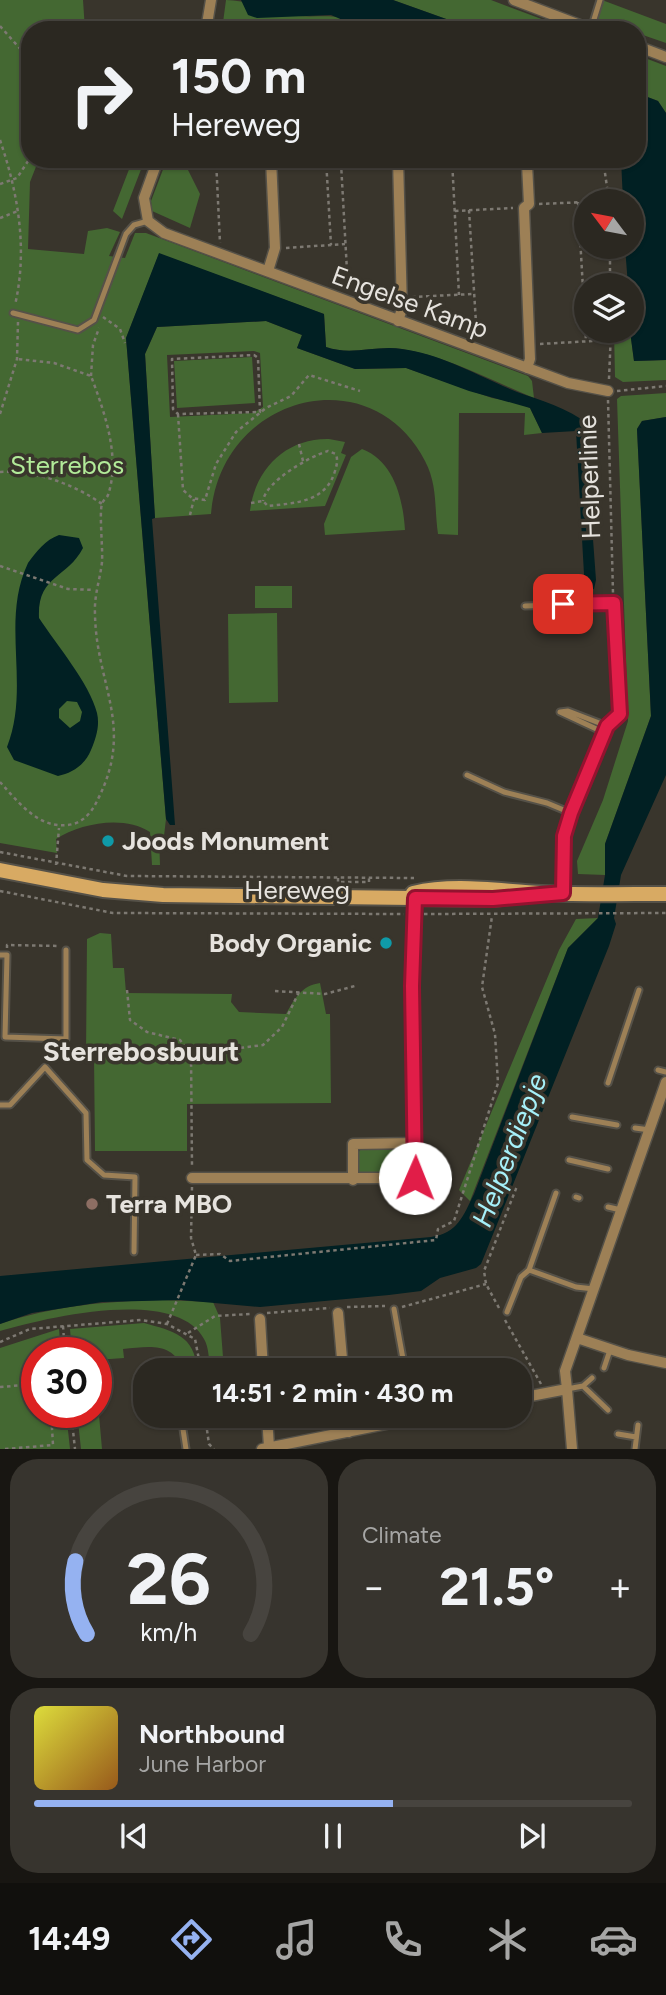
<!DOCTYPE html>
<html lang="en">
<head>
<meta charset="utf-8">
<style>
	:root { --surface:#2b2821; --page:#37342e; --text:#f1f3f6; --muted:#a6a6a5; --line:#47443f; --accent:#95b2f1 }
	body { margin:0; font-family:Figtree,sans-serif; background:var(--page); color:var(--text); height:100vh; display:flex; flex-direction:column; font-size:26px; white-space:nowrap }
	* { box-sizing:border-box; margin:0 }
	p { font-size:23px; color:var(--muted) }
	.icon { flex:none; width:38px; height:38px; fill:none; stroke:currentColor; stroke-width:2; stroke-linecap:round; stroke-linejoin:round }
	.map { position:relative; height:1449px; overflow:hidden }
	.panel { display:flex; flex-direction:column; gap:10px; padding:10px; background:#181612; flex:1 }
	.panel>* { flex:none }
	.hud { position:absolute; left:21px; top:21px; width:625px; height:147px; border-radius:28px; box-shadow:0 2px 5px #0004,0 0 0 2px var(--line); background:#2b2821; color:var(--text); overflow:hidden }
	.needle { width:46px; rotate:302deg }
	.fabs { position:absolute; left:574px; top:189px; display:grid; gap:14px }
	.fabs a { display:grid; place-items:center; width:70px; height:70px; border-radius:50%; background:var(--surface); box-shadow:0 2px 5px #0004,0 0 0 2px var(--line); font-size:35px }
	.speed { position:absolute; left:21px; top:1337px; display:flex; gap:14px; font-size:35px; font-weight:700; text-align:center }
	.speed>* { display:grid; place-content:center; width:91px; height:91px; border-radius:50%; background:var(--surface); box-shadow:0 2px 5px #0004,0 0 0 2px var(--line); line-height:1 }
	.speed .limit { border:10px solid #d22; background:#fff; color:#111 }
	.pin { position:absolute; display:grid; place-items:center; width:60px; height:60px; color:#fff; margin:-30px; border-radius:14px; box-shadow:0 4px 10px #0006 }
	.me { position:absolute; width:77px; margin:-38px; rotate:1deg; stroke-linejoin:round; filter:drop-shadow(0 0 5px #0008) }
	.turn { display:flex; align-items:center; gap:24px; height:147px; padding:0 35px; font-size:32px }
	.turn .icon { width:91px; height:91px; stroke-width:2.5 }
	.turn b { display:block; font-size:49px; line-height:60px }
	.big { font-size:52px; font-weight:700; line-height:1.1 }
	.panel .card { flex:1; display:flex; flex-direction:column; justify-content:center; gap:10px; min-width:0; padding:0 24px; border-radius:28px; background:var(--page) }
	.panel .dial { align-items:center; gap:0 }
	.dial svg { height:182px; overflow:visible; fill:none; stroke:var(--line); stroke-width:7; stroke-linecap:round; text-anchor:middle }
	.dial text { fill:var(--text); stroke:none }
	.song { display:flex; align-items:center; gap:21px }
	.cover { width:84px; height:84px; border-radius:10px; background:linear-gradient(135deg,hsl(60 70% 55%),hsl(30 70% 35%)) }
	.played { height:7px; border-radius:4px; background:linear-gradient(90deg,var(--accent) 60%,var(--line) 60%) }
	.keys { display:flex; justify-content:space-around; direction:ltr }
	.heat { display:flex; justify-content:space-between; align-items:center; font-size:38px; direction:ltr }
	.panel .tiles { flex:1; display:grid; gap:10px; grid-template-columns:1fr 1fr }
	.card:last-child { grid-column:span 2 }
	.trip { position:absolute; left:133px; top:1358px; width:399px; height:70px; border-radius:28px; background:var(--surface); box-shadow:0 2px 5px #0004,0 0 0 2px var(--line); font-weight:700; line-height:70px; text-align:center }
	.menu { display:flex; height:112px; justify-content:space-around; align-items:center; background:#11100d; color:var(--muted) }
	.menu .icon { width:49px; height:49px }
	.menu .on { color:var(--accent) }
	.menu b { font-size:32px; color:var(--text) }
	.map>svg:first-child { display:block }
	.green { fill:#446832; fill-rule:evenodd }
	.water { fill:#012023; fill-rule:evenodd }
	.lines { fill:none; stroke-linecap:round; stroke-linejoin:round }
	.lane-casing { stroke:#555148; stroke-width:9 }
	.street-casing { stroke:#555148; stroke-width:13 }
	.secondary-casing { stroke:#555148; stroke-width:18 }
	.path { stroke:#7d7972; stroke-width:2.5; stroke-dasharray:3.5 3.5; stroke-linecap:butt }
	.lane { stroke:#9d8056; stroke-width:5 }
	.street { stroke:#9d8056; stroke-width:10 }
	.secondary { stroke:#d8aa63; stroke-width:14 }
	.route-casing { stroke:#92132f; stroke-width:18 }
	.route { stroke:#e11d48; stroke-width:12 }
	.culture-dot { fill:#0f9aa8; stroke:#39352c; stroke-width:2.5 }
	.education-dot { fill:#8d6e63; stroke:#39352c; stroke-width:2.5 }
	.labels { text-anchor:middle; dominant-baseline:central; stroke-width:7; stroke-linejoin:round; paint-order:stroke }
	.street-label { font-size:26px; fill:#e6e3de; stroke:#39352c }
	.park-label { font-size:26px; fill:#b2eb99; stroke:#39352c }
	.poi-label { font-size:26px; font-weight:bold; fill:#e6e3de; stroke:#39352c; text-anchor:start }
	.neighbourhood-label { font-size:28px; font-weight:bold; fill:#e6e3de; stroke:#39352c }
	.water-label { font-size:28px; font-style:italic; fill:#a6f0f9; stroke:#39352c }
</style>
</head>
<body>
<div class="map">
<svg width="666" height="1449" viewBox="0 0 666 1449">
	<rect width="100%" height="100%" fill="#39352c"/>
	<path class="green" d="M0,0H83L85,30H30V159H39L30,182L28,249L84,254L88,231L107,228L120,232L109,256L125,258L135,233H146L528,376L532,381L534,398C492,381 447,356 402,349C376,345 351,356 326,347L324,314L159,254L126,338L166,819L164,836H159L160,865H152L150,832C124,815 81,823 56,839L57,853L0,843Z
		M226,0C249,0 273,13 298,16C323,18 346,11 366,30H353L346,24L222,30Z
		M393,0H491L571,30H477Z
		M602,0L666,24V43L637,33V30L595,18Z
		M637,55L666,66V113L658,101L637,93Z
		M133,159H145L122,219L113,211Z
		M167,159H192L187,168L200,194L190,228L152,211L151,201Z
		M266,321L302,335L297,348L355,369L406,368L492,398L519,403L530,408L542,433L524,435L525,413H459L458,535L438,534C434,507 438,486 425,461C371,356 221,395 211,514L155,518L145,354L157,327ZM254,351L260,353L263,407L253,413L170,417L167,355Z
		M614,331H630L634,361L666,360V380L623,382L615,377Z
		M252,357L255,403L177,408L174,361Z
		M666,393V417L642,421L637,429L651,716L605,844V875L578,874L577,861L603,800L628,721L617,399L621,396Z
		M329,439L345,442L341,453L346,455L325,506L250,511C255,469 286,438 329,439Z
		M362,449C394,461 403,499 405,530L325,535L324,524L351,457Z
		M255,586H292V608H255Z
		M277,613L278,702L229,703L228,614Z
		M598,918L568,948L470,1201L459,1190L559,950L576,919Z
		M100,933L111,934L113,968H124L126,993L232,994L231,1002L239,1012L286,1014C295,998 301,986 320,983L326,1014H330L331,1103L187,1104V1151H95L94,1056L86,1055L87,939Z
		M362,1148H402L408,1153L406,1172L360,1174L356,1171V1155Z
		M162,1300L213,1302L220,1318L224,1370H210C209,1361 209,1347 204,1339C176,1286 45,1318 0,1331V1324C52,1306 107,1301 162,1300Z
		M144,1323C173,1331 195,1335 197,1370H183C173,1341 148,1347 123,1349L124,1358L96,1360V1353H72L70,1329Z
		M59,1329L61,1353H37V1412H66L70,1449H0V1348Z
		M96,1381L102,1449H81L77,1412H96Z"/>
	<path class="water" d="M241,0H393L477,30H366L331,15L257,18L248,15Z
		M637,93L658,101L666,113V360L634,361L630,331L632,285H628L625,247H632V201H623L621,159H637Z
		M159,253L324,314L326,347C351,356 376,345 402,349C436,353 472,372 503,386C529,398 555,402 581,419L585,431L596,580L594,589L585,592L576,431L542,433L530,408L469,391L406,368L355,369L297,348L302,335L266,321L157,327L145,354L155,518L152,519L175,825H170L166,819L126,338Z
		M666,417V775L621,875L614,918L616,924L609,946L481,1264L476,1268L440,1278L421,1291L389,1295L260,1307L181,1300L102,1302L32,1313L0,1324V1276L431,1237C458,1233 463,1216 474,1194L568,948L598,918L605,875V844L651,716L637,429L642,421Z
		M59,535L79,538L83,548C67,579 37,575 39,618C56,644 90,684 97,713C100,726 96,738 91,750C85,765 72,773 58,776L14,760L7,747C31,686 0,622 28,563C37,551 45,540 59,535ZM67,701L77,702L82,712L80,721L70,728L59,718V709Z"/>
	<g class="lines">
		<defs>
			<path id="lane" d="M591,29L600,0
				M13,313L78,330L94,320L126,234L134,225L148,221
				M525,606L614,603
				M560,712L568,711L607,726
				M560,712L605,733
				M467,775L504,792L547,803L571,813
				M0,955H7L5,1037L66,1039V950
				M658,1070L666,1072
				M608,1083L639,990
				M0,1105H10L45,1067L86,1113L87,1160L104,1175L135,1177L134,1252
				M572,1117L617,1125
				M635,1128L650,1130
				M569,1160L608,1169
				M576,1197L579,1198
				M608,1207L621,1210
				M529,1270L576,1287L594,1289
				M394,1309L405,1370
				M507,1312L521,1277L529,1270L556,1193
				M604,1368L610,1350
				M583,1386L608,1410
				M567,1389L583,1386L592,1378
				M181,1416L186,1449
				M618,1434L636,1437
				M635,1449L638,1425"/>
			<path id="street" d="M514,0L593,30
				M206,30L211,0
				M637,46L666,57
				M158,159L144,198L148,221L164,233L568,383L608,391
				M527,164L529,204L524,208L530,359L527,368
				M268,271L275,248L271,159
				M398,321L402,309L398,159
				M563,893L564,836L571,813L607,726L620,714L614,603
				M192,1178H415L412,986L415,895
				M353,1180V1144L416,1143
				M338,1313L343,1370
				M260,1319L263,1370
				M577,1338L628,1355L666,1363
				M567,1389L572,1449
				M520,1398L567,1389L565,1371L666,1082
				M267,1416L269,1447
				M347,1416L349,1432
				M262,1449L426,1416"/>
			<path id="secondary" d="M0,870L103,890L163,895L493,899L542,893
				M413,893C456,883 498,891 542,893C583,895 625,894 666,894"/>
		</defs>
		<use href="#lane" class="lane-casing"/>
		<use href="#street" class="street-casing"/>
		<use href="#secondary" class="secondary-casing"/>
		<path class="path" d="M0,26L30,60
			M0,140C18,193 28,249 15,305
			M216,159L220,243
			M326,159L331,245
			M452,159L459,295
			M603,159L609,201
			M341,163L348,289
			M327,164L386,161
			M0,184L17,178L30,158
			M578,202L586,341
			M539,204L586,202
			M469,210L477,339
			M455,211L513,208
			M0,218L18,211
			M610,247V285
			M286,248L345,244
			M412,297L472,294
			M103,317L120,329L125,343
			M540,344L610,340
			M254,355L258,358L260,412L178,414L173,409L172,359Z
			M91,376L93,345L99,328
			M609,379L611,331
			M617,391L666,386
			M608,400L613,593
			M0,414L17,359L18,322
			M178,414L183,490L192,498L205,500L216,464L236,432L266,408L291,396L309,375L360,391
			M299,444L303,461
			M0,472C35,470 74,484 102,504
			M251,503L263,501L268,506C296,503 326,502 335,471C337,464 338,461 336,454L328,451C310,456 265,482 263,501
			M190,515L194,499
			M0,566L68,589L94,590
			M0,782C19,803 41,832 73,824C85,821 93,810 98,799C135,726 96,685 95,614C94,595 100,580 102,562C103,548 99,513 102,504C103,500 107,498 108,495C121,457 104,411 91,376L54,363L17,359
			M0,852L127,876L414,878
			M56,865L59,828
			M338,878V882H369V878
			M0,891L113,913L404,914
			M424,914L666,913
			M7,948V945L60,946
			M127,990L130,1020L147,1032L180,1040L191,1054L192,1167
			M275,991L325,994L355,986
			M192,1054L263,1045L282,1027L299,992
			M196,1255L220,1254L230,1261L436,1240L438,1229L454,1221L498,1083L495,1034L482,987L492,916
			M347,1307L385,1306
			M402,1307L486,1284
			M499,1308L486,1284L484,1271L517,1186
			M267,1313L330,1308
			M505,1320L541,1384
			M167,1324L196,1255L191,1238L192,1187
			M63,1326L65,1353
			M188,1333L215,1316L250,1314
			M0,1342L30,1329L141,1320L167,1324L195,1339L201,1370
			M35,1382L37,1367
			M0,1387L37,1384
			M71,1412L75,1449
			M205,1416L209,1444L214,1449
			M5,1449L53,1445L51,1412"/>
		<use href="#lane" class="lane"/>
		<use href="#street" class="street"/>
		<use href="#secondary" class="secondary"/>
	</g>
	<g class="lines">
		<defs>
			<path id="route" d="M415,1178L412,986L415,898L493,899L563,893L564,836L571,813L607,726L620,714L614,603L563,604"/>
		</defs>
		<use href="#route" class="route-casing"/>
		<use href="#route" class="route"/>
	</g>
	<g class="culture-dot">
		<circle cx="108" cy="841" r="7"/>
		<circle cx="386" cy="943" r="7"/>
	</g>
	<circle class="education-dot" cx="92" cy="1204" r="7"/>
	<g class="labels">
		<g class="street-label">
			<text transform="translate(410 302) rotate(20)">Engelse Kamp</text>
			<text transform="translate(589 477) rotate(-92)">Helperlinie</text>
			<text x="297" y="890">Hereweg</text>
		</g>
		<g class="park-label">
			<text x="67" y="465">Sterrebos</text>
		</g>
		<g class="poi-label">
			<text x="122" y="841">Joods Monument</text>
			<text x="372" y="943" text-anchor="end">Body Organic</text>
			<text x="106" y="1204">Terra MBO</text>
		</g>
		<g class="neighbourhood-label">
			<text x="141" y="1051">Sterrebosbuurt</text>
		</g>
		<g class="water-label">
			<text transform="translate(509 1150) rotate(-69)">Helperdiepje</text>
		</g>
	</g>
</svg>
<div class="fabs">
<a><svg class="needle" viewBox="-14 -14 28 28"><path d="M0-13l5 13h-10z" fill="#e53935"/><path d="M0 13l5-13h-10z" fill="#a6a6a5"/></svg></a>
<a><svg class="icon" aria-label="layers" viewBox="0 0 24 24"><path d="M12 4l9 5-9 5-9-5zM3 14l9 5 9-5"/></svg></a>
</div>
<div class="speed"><div class="limit">30</div></div>
<div class="pin" style="left:563px;top:604px;background:#d93025"><svg class="icon" aria-label="arrive" viewBox="0 0 24 24"><path d="M6 21V4h12l-3 4 3 4H6"/></svg></div>
<svg class="me" style="left:415px;top:1178px" viewBox="-20 -20 40 40"><circle r="19" fill="#fff"/><path d="M0-13L10 11 0 6-10 11z" fill="#e11d48"/></svg>
<div class="trip">14:51 · 2 min · 430 m</div>
<div class="hud">
<div class="turn"><svg class="icon" aria-label="right" viewBox="0 0 24 24"><path d="M7 20v-9h11M14 6l5 5-5 5"/></svg><div><b>150 m</b>Hereweg</div></div>
</div>
</div>
<section class="panel">
<div class="tiles">
<div class="card dial"><svg viewBox="0 0 100 80">
<path d="M14 69A42 42 0 1 1 86 69"/>
<path d="M14 69A42 42 0 0 1 9 37" stroke="#95b2f1"/>
<text x="50" y="56" font-size="32" font-weight="700">26</text>
<text x="50" y="72" font-size="11">km/h</text>
</svg></div>
<div class="card"><p>Climate</p>
<div class="heat"><a>−</a><b class="big">21.5°</b><a>+</a></div>
</div>
<div class="card">
<div class="song"><i class="cover"></i><div><b>Northbound</b><p>June Harbor</p></div></div>
<div class="played"></div>
<div class="keys"><svg class="icon" aria-label="previous" viewBox="0 0 24 24"><path d="M18 5L8 12l10 7zM5 5v14"/></svg><svg class="icon" aria-label="pause" viewBox="0 0 24 24"><path d="M8 5v14M16 5v14"/></svg><svg class="icon" aria-label="next" viewBox="0 0 24 24"><path d="M6 5l10 7-10 7zM19 5v14"/></svg></div>
</div>
</div>
</section>
<nav class="menu">
<b>14:49</b>
<svg class="icon on" aria-label="directions" viewBox="0 0 24 24"><path d="M12 3l9 9-9 9-9-9zM9 14v-3h6M13 9l2 2-2 2"/></svg>
<svg class="icon" aria-label="music" viewBox="0 0 24 24"><path d="M9 18V5l10-2v13"/><circle cx="6" cy="18" r="3"/><circle cx="16" cy="16" r="3"/></svg>
<svg class="icon" aria-label="phone" viewBox="0 0 24 24"><path d="M5 4h4l2 5-3 2q2 4 5 5l2-3 5 2v4C11 20 4 13 5 4z"/></svg>
<svg class="icon" aria-label="climate" viewBox="0 0 24 24"><path d="M12 3v18M4 7l16 10M4 17L20 7"/></svg>
<svg class="icon" aria-label="car" viewBox="0 0 24 24"><path d="M5 17H2v-5l4-1 3-4h7l3 4 3 1v5h-3M9 17h6M6 11h13"/><circle cx="7" cy="17" r="2"/><circle cx="17" cy="17" r="2"/></svg>
</nav>
</body>
</html>
